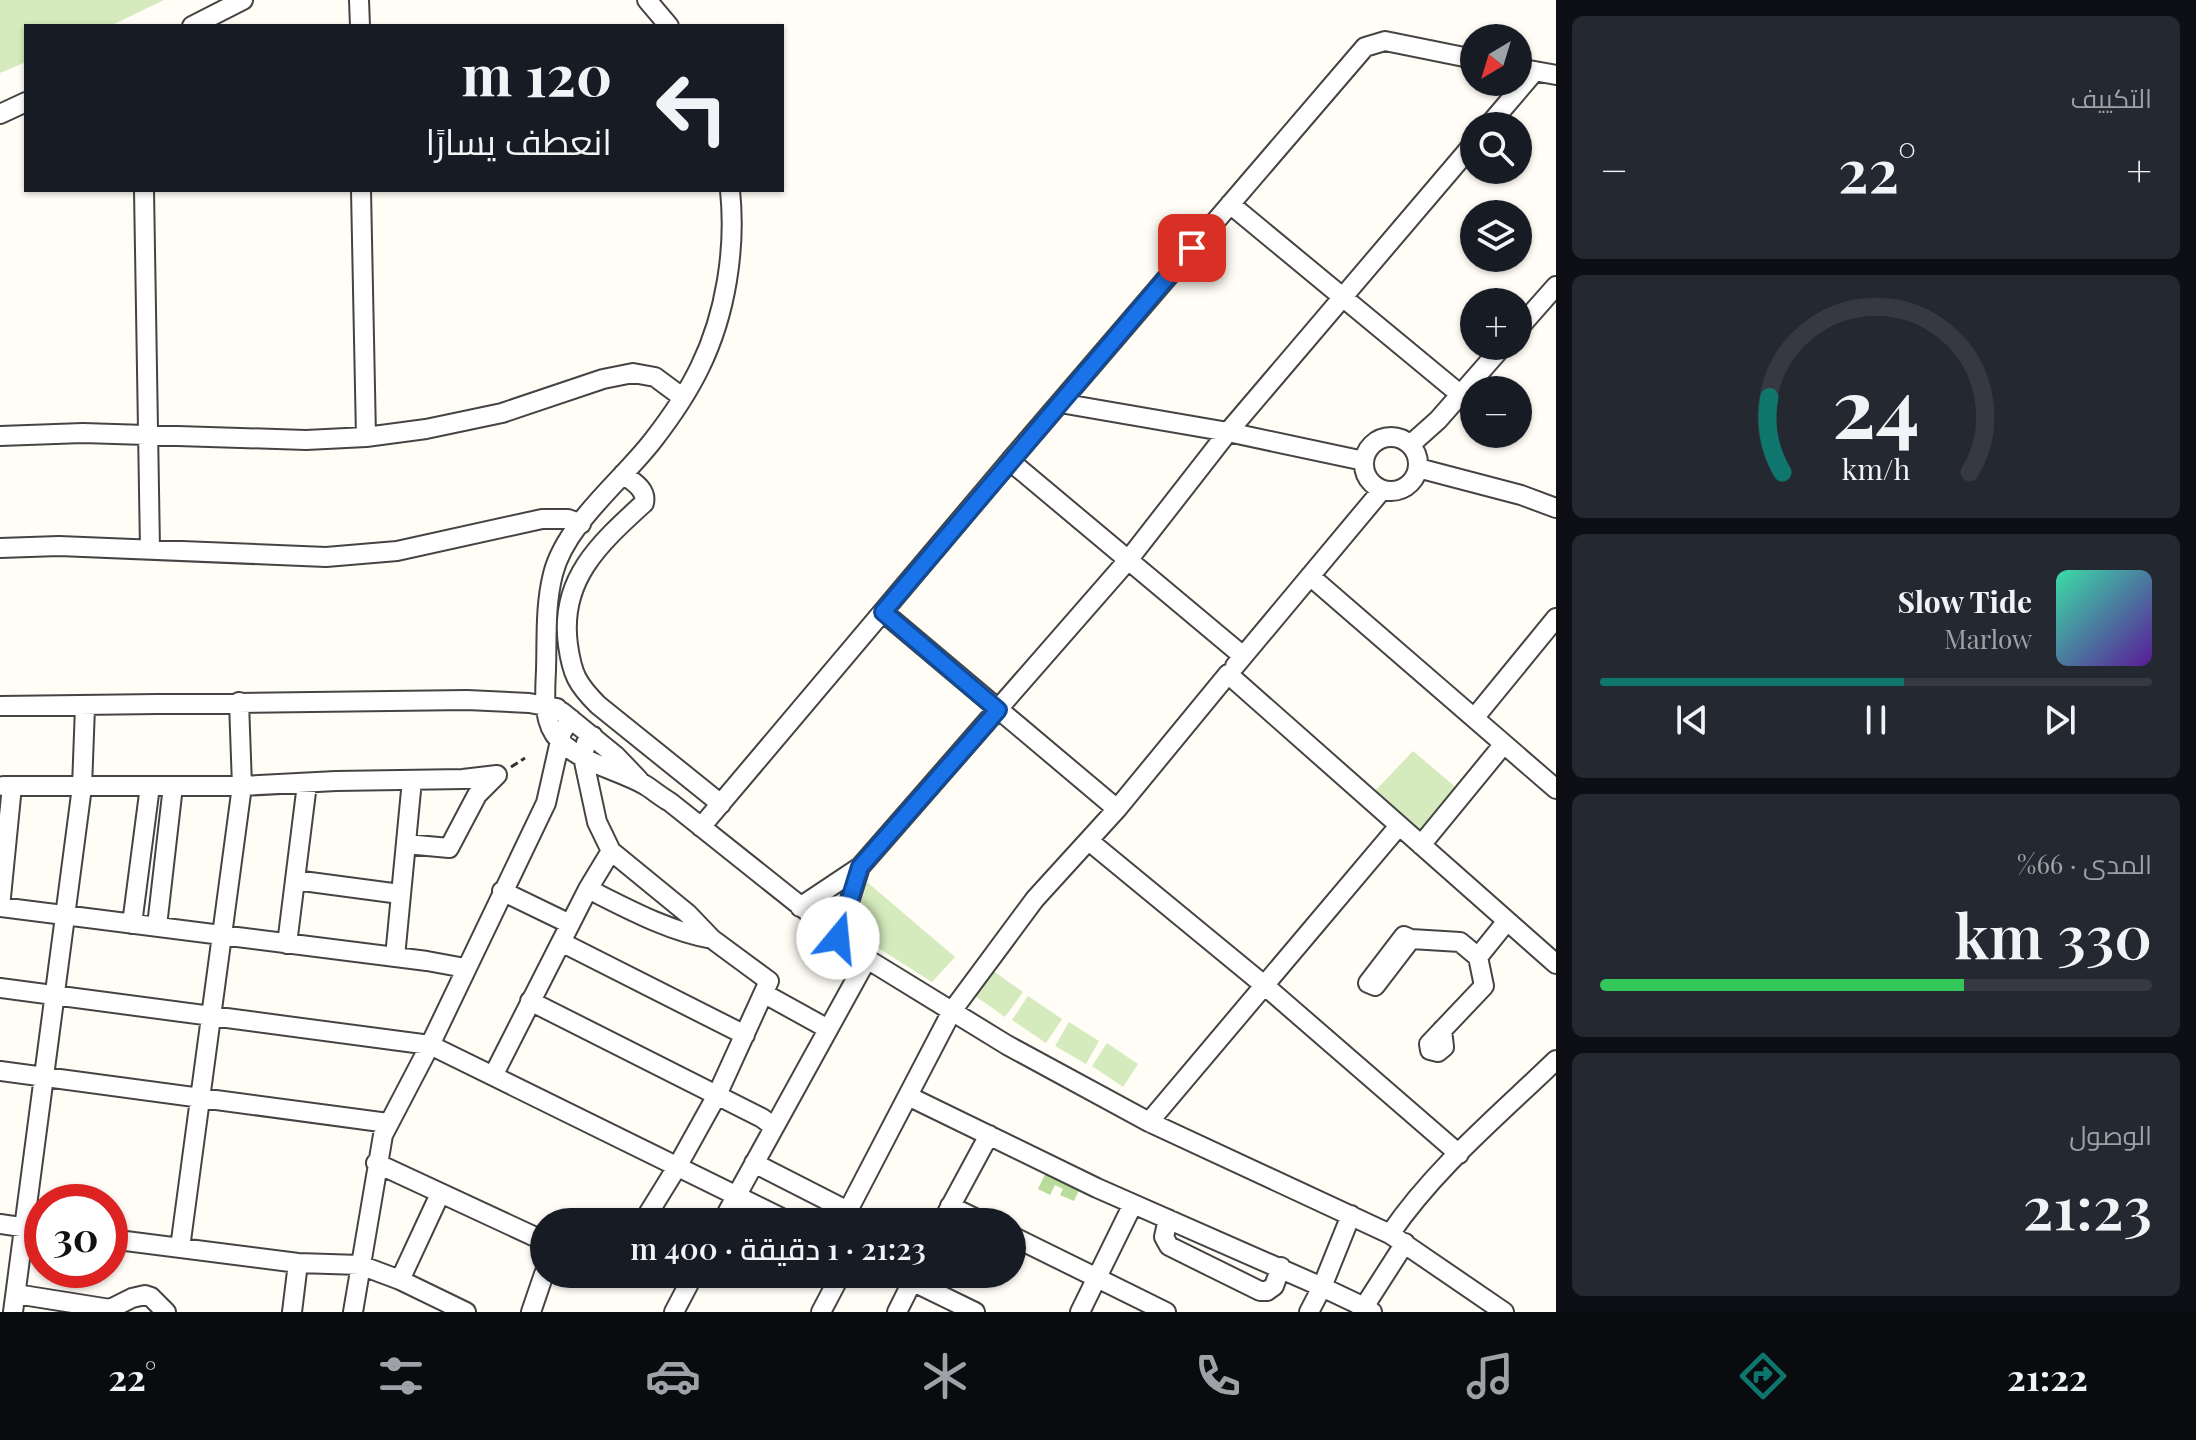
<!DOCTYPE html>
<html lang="ar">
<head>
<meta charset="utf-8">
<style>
	:root { --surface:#171b24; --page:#242831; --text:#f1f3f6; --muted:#9ea1a6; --line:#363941; --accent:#0f766e }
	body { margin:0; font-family:"Playfair Display",Cairo,serif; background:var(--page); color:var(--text); direction:rtl; height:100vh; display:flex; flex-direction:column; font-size:30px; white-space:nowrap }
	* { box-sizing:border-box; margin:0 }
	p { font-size:26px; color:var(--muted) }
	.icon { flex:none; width:44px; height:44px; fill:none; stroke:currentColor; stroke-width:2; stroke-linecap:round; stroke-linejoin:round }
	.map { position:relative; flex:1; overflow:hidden; direction:ltr }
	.details { display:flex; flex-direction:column; gap:16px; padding:16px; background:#0d0f14; width:640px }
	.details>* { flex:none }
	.banner { position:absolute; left:24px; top:24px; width:760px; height:168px; border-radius:0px; box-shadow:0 2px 6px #0004; direction:rtl; background:#171b24; color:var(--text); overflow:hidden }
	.needle { width:52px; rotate:218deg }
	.controls { position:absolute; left:1460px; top:24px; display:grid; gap:16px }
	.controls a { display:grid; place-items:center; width:72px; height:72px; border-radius:50%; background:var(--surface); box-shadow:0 2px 6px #0004; font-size:40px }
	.speed { position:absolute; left:24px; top:1184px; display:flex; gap:16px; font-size:40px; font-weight:700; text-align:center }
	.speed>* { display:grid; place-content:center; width:104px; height:104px; border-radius:50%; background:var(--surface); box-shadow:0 2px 6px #0004; line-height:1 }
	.speed .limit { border:12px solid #d22; background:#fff; color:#111 }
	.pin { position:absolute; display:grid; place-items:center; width:68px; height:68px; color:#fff; margin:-34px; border-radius:16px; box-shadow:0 4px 12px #0006 }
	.me { position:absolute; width:88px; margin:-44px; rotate:17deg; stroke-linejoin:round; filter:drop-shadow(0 0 6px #0008) }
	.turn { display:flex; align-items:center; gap:28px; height:168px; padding:0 40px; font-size:36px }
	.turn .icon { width:104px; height:104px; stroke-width:2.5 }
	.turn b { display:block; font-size:56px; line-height:68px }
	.big { font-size:60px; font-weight:600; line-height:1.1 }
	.details .card { flex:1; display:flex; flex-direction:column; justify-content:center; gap:12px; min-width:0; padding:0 28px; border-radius:12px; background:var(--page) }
	.details .dial { align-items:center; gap:0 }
	.dial svg { height:208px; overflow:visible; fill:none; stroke:var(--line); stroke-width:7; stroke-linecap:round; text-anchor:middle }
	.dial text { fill:var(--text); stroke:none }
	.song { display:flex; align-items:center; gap:24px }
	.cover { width:96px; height:96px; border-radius:12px; background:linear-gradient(135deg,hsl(160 70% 55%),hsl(270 70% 35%)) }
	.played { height:8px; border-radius:4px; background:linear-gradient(90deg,var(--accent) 55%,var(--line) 55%) }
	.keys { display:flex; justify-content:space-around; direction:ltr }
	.heat { display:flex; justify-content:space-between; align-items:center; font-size:44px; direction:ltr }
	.charge { height:12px; border-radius:6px; background:linear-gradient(90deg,#34c759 66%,var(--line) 0) }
	.trip { position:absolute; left:530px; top:1208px; width:496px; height:80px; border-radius:40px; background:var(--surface); box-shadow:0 2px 6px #0004; font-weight:600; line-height:80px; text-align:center; direction:rtl }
	.tabs { display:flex; height:128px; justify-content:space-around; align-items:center; background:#090b0e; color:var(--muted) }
	.tabs .icon { width:56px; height:56px }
	.tabs .active { color:var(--accent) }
	.tabs b { font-size:36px; color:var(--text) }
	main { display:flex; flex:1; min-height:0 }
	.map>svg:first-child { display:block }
	.green { fill:#d5ebbd }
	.forest { fill:#b9dc9c }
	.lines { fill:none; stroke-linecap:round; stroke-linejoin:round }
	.minor-casing { stroke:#444; stroke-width:22 }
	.path { stroke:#333; stroke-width:3; stroke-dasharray:8 4; stroke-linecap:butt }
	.minor { stroke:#fff; stroke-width:18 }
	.route-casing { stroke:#114b97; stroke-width:20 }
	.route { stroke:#1a73e8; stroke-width:14 }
</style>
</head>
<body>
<main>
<section class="details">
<div class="card"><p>التكييف</p>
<div class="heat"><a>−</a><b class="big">22°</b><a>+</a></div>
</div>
<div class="card dial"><svg viewBox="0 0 100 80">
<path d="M14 69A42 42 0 1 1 86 69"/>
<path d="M14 69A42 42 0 0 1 9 40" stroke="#0f766e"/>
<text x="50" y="56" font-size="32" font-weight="700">24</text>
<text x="50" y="72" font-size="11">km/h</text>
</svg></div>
<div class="card">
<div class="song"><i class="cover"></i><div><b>Slow Tide</b><p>Marlow</p></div></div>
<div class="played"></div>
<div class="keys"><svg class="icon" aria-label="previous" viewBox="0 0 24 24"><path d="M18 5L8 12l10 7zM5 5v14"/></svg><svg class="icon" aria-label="pause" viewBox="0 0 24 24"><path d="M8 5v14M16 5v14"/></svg><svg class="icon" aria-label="next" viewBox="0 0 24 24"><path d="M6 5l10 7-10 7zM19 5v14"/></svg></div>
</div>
<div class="card"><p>المدى · 66%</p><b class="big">330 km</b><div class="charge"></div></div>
<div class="card"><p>الوصول</p><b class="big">21:23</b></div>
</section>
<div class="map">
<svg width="1556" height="1312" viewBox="0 0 1556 1312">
	<rect width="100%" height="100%" fill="#fffdf5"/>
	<path class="green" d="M0,0H164L110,26H26V62L0,73Z
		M1413,751L1459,790L1419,832L1374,792Z
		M867,882L955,957L932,982L853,932Z
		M989,968L1023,992L1005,1017L971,993Z
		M1028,996L1062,1019L1046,1043L1012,1020Z
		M1069,1022L1099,1041L1086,1064L1055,1046Z
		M1107,1043L1138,1064L1123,1087L1092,1066Z"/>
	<path class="forest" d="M1048,1168L1082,1184L1074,1201L1060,1195L1063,1189L1055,1185L1050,1195L1038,1189Z"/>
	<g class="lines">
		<defs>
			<path id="minor" d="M359,0L360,26
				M647,0L669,26
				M192,26L243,0
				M1518,68L1556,75
				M0,114L26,102
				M1488,126L1535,71
				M144,190L150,549
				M361,190L366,437
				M730,190C736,248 726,314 700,367C688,392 671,417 654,439C623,480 566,523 553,574C545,606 547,638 546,670C545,693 542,723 559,740C583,764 616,769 645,785C653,790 661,797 670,802L867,959L1007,1045L1149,1122L1390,1234L1504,1312
				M1230,204L1461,395
				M1518,329L1556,286
				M1060,403L1228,432L1364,461
				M0,436L83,433L306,440L366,437L426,429L502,413L603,379L633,373L655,377L682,397
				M1364 464a27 27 0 1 1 54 0a27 27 0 1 1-54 0Z
				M1410,445L1438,420L1503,346
				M1010,461L1365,47L1385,41L1474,59
				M1418,468L1521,495L1556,508
				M623,474C633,482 647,489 644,503C599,544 559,580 568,645C572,674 577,684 598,705L721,804
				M0,548L59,546L326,557L397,551L542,519H568L581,524
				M1310,576L1556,789
				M883,612L1117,809
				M1235,666L1382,490
				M0,706L467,700L529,703L557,708
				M562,712L616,756L639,780
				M1475,717L1556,618
				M593,736L586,743L583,757L597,822L611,851L688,914L712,939L769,981L717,1095L677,1167L643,1222
				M307,784L295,880L400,894
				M3,786H242L336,781L463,779L497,775
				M12,786L0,907L427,961L465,968
				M701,827L1010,461L1243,656
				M1089,841L1264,985L1459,1154
				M406,844L449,848L477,795L497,775
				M1421,845L1503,745
				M588,889C628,909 668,931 712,939
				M502,891L570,924
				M800,907L860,867
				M132,924L150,786
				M157,926L173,786
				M838,938L860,867L1129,559L1228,432L1474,143
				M1411,939L1404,936L1368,983L1375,986L1411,939L1460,942L1478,957
				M561,942L745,1035
				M287,944L295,880
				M395,957L412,780
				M0,988L430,1045L790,1222
				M765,994L828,1029
				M530,1001L762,1118L774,1127
				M1442,1030L1444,1047L1438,1052L1430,1050L1429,1044L1484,986L1478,957L1507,921
				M0,1071L388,1123
				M494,1074L588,889L611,851
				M908,1096L1097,1188L1322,1287L1351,1215
				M1149,1122L1398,827
				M376,1163L544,1241
				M754,1163L848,1211
				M950,1206L983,1222
				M1168,1219L1164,1237L1169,1246L1260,1291H1267L1274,1286L1281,1267
				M722,1222L867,959
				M842,1222L952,1011L1035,899L1117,809L1228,674L1556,964
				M942,1222L989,1135
				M0,1224L42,1230
				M1390,1234C1435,1168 1499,1115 1556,1060
				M1012,1236L1166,1312
				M110,1239L298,1263L360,1265L400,1280L466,1312
				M180,1248L242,786L239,702
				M897,1274L975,1312
				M400,1280L440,1194
				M16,1294L110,1309L132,1298L145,1295L151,1297L166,1312
				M13,1312L82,787L85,707
				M292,1312L298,1263
				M353,1312L383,1135L430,1045L546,803L562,732L571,719
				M531,1312L544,1274
				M674,1312L694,1274
				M821,1312L841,1274
				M897,1312L916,1274
				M1080,1312L1133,1204
				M1309,1312L1322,1287L1364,1307L1361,1312
				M1372,1312L1364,1307L1405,1243"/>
		</defs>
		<use href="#minor" class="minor-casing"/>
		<path class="path" d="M511,767L525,758"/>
		<use href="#minor" class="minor"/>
	</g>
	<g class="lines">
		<defs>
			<path id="route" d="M838,938L860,867L998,710L883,612L1192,248"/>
		</defs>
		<use href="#route" class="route-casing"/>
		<use href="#route" class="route"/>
	</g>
</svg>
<div class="controls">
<a><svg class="needle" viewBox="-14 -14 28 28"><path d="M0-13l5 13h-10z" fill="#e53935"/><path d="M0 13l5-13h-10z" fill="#9ea1a6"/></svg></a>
<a><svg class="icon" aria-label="search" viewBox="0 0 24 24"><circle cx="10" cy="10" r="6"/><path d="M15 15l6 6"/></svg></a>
<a><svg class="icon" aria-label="layers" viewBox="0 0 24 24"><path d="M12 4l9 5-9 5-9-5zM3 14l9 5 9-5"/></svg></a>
<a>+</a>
<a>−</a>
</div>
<div class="speed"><div class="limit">30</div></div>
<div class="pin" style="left:1192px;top:248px;background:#d93025"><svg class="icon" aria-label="arrive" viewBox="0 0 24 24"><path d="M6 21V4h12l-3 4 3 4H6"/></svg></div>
<svg class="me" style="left:838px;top:938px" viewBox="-20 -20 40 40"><circle r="19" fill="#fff"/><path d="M0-13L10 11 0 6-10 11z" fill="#1a73e8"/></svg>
<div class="trip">21:23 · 1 دقيقة · 400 m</div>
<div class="banner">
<div class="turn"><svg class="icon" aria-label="left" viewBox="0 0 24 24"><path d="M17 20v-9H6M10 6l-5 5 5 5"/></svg><div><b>120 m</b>انعطف يسارًا</div></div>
</div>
</div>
</main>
<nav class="tabs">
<b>21:22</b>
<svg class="icon active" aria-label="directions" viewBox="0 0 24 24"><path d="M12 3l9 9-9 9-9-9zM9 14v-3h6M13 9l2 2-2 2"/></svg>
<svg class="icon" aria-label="music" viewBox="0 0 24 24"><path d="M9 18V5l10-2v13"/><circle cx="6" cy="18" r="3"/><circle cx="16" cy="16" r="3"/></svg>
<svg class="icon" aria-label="phone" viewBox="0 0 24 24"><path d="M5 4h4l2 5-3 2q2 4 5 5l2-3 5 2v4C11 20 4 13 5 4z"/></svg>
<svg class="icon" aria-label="climate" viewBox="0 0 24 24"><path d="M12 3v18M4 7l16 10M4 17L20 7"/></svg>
<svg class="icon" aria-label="car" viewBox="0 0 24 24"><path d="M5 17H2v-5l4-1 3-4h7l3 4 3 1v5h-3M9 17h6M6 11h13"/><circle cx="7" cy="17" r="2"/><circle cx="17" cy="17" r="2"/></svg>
<svg class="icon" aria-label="filters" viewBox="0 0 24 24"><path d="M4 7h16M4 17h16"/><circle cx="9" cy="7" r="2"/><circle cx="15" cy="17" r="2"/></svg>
<b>22°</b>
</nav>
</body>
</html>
